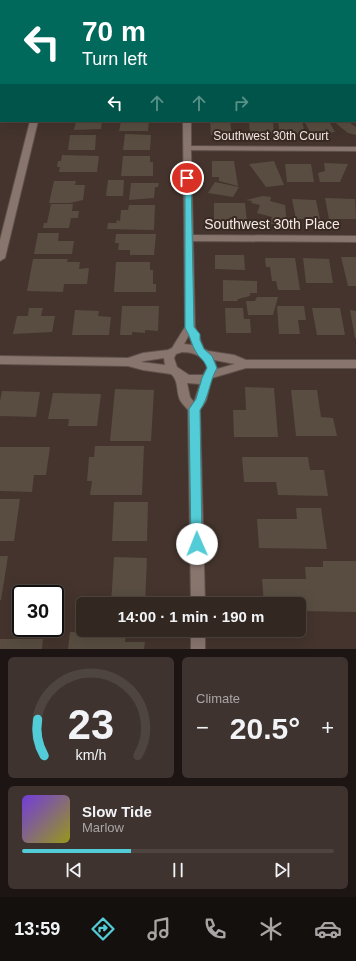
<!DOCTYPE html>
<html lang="en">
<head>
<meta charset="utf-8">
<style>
	:root { --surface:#332722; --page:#3e332f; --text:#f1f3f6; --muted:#a9a5a5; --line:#4e4440; --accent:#52ccd6 }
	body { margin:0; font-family:Arial,sans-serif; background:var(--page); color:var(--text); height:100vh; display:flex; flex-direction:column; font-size:15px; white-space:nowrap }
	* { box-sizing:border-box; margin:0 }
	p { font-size:13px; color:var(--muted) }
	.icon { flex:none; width:22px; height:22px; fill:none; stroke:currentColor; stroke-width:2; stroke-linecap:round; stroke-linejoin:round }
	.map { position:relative; height:649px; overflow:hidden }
	.sheet { display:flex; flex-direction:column; gap:8px; padding:8px; background:#1c1513; flex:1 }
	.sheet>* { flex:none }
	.banner { position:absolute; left:0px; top:0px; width:356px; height:122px; box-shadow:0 4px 16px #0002,0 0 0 1px var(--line); background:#00695c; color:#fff; overflow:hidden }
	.speed { position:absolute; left:12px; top:585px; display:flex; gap:8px; font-size:20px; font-weight:700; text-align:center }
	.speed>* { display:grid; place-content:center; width:52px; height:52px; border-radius:50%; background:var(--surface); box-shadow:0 4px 16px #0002,0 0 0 1px var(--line); line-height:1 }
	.speed .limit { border:2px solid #111; border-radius:6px; background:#fff; color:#111 }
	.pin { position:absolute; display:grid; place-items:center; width:34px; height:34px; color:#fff; margin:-17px; border:2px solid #fff; border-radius:50%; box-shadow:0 1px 4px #0007 }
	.me { position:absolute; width:44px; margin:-22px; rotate:359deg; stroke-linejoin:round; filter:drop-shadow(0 0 3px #0008) }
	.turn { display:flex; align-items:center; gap:14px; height:84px; padding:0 16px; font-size:18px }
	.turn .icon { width:52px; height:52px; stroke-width:2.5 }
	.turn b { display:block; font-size:28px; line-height:34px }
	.lanes { display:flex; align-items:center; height:38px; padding:0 16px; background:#0003; justify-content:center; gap:20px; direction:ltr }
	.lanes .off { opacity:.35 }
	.big { font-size:30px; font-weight:600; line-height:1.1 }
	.sheet .widget { flex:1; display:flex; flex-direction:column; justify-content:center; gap:6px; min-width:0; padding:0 14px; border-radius:6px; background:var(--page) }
	.sheet .dial { align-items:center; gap:0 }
	.dial svg { height:104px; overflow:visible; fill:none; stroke:var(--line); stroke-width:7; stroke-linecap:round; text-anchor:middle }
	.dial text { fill:var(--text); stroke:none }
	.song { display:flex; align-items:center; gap:12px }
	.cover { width:48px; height:48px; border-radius:6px; background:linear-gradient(135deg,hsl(260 70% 55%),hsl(60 70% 35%)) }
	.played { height:4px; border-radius:2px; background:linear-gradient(90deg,var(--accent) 35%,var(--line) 35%) }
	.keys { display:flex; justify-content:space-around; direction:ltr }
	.heat { display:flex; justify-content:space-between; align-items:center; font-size:22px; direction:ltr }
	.sheet .tiles { flex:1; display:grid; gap:8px; grid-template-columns:1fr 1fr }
	.widget:last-child { grid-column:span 2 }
	.trip { position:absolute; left:76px; top:597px; width:230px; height:40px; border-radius:6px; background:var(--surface); box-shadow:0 4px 16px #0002,0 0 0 1px var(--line); font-weight:600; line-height:40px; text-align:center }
	.dock { display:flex; height:64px; justify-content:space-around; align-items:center; background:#14100e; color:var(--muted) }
	.dock .icon { width:28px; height:28px }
	.dock .selected { color:var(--accent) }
	.dock b { font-size:18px; color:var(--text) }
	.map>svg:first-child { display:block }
	.building { fill:#584d40 }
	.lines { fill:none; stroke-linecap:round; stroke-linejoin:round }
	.minor-casing { stroke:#5f514b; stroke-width:2 }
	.minor { fill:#88756e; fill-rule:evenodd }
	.route { fill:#52ccd6; stroke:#35858b }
	.labels { text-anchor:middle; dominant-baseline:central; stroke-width:4; stroke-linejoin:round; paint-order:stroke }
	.far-street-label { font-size:12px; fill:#f4e9e5; stroke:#392a23 }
	.street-label { font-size:14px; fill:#f4e9e5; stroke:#392a23 }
</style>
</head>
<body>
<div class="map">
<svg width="356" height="649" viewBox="0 0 356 649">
	<rect width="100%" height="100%" fill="#44342d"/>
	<path class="building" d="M76,121H102L101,129L74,130Z
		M121,121H149L148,131H119Z
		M210,121H230L232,135H211Z
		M259,121H273L274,134L250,133L249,122H260Z
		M278,121H302L305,134H280Z
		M304,121H329L335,132L312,135Z
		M333,121H347L356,127V135L348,133Z
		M125,134L151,135L150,150H123Z
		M70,135H96L95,150H68Z
		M62,155L99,156L97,172H59L60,167H57L58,161H61Z
		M123,156H150V162H153V176H121Z
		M212,161H234L238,186L219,181V177H212Z
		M274,161L284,185L266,187L249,164Z
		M324,163L348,164L340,182H320L318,173L325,171Z
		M285,164H311L314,182H287Z
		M108,180H124L123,196H106Z
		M54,181H76L75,185H85L83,200L70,203H49Z
		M215,182L239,187L233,197L208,193Z
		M131,183H159L158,187H155L154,198L129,200Z
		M263,196L271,197L270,201L285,205L287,224H270L272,217L257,213L260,205L251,203L252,201L246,200Z
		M325,198L355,199L356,219H329Z
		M292,199L316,200L320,219H296Z
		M214,203H245L247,221H214Z
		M51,204H73L72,211H79L78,218H71L69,228H43L44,223H47Z
		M129,205H155L154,230L107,229L108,223H116L117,220L120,221L121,210H128Z
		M38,233H59L58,241H74L72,254H34Z
		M116,234H156L154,255H130V250H118L119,243H115Z
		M215,255H244L245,270L215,269Z
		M341,257H356V286H348Z
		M265,258H295L300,290H278L276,281H272L270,267H266Z
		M303,258L329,259L333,283H306Z
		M33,259H68L67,262H80L79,269L89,268L87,284H64L63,292L27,291Z
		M116,262H150V270H153V284H156V292H114Z
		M223,280L257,281V293H250V296L238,299L237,301H223Z
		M257,297H278L273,315H248L246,301H255Z
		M122,306H159L158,331L145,330V333L132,332V335H120Z
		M277,306H304L306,320H298L300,334H279Z
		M29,308H43L41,316H55L52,332L13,334L17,316H28Z
		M225,308H243L244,319H250L251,333H226Z
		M312,308H340L345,335H317Z
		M75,310L99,311L98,316L111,317L109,335H72Z
		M350,310L356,311V338H355Z
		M245,387L274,388L278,437H234L233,410H246Z
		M115,389L154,390L151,441H110Z
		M291,390H317L321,417L333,418L337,436H296Z
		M2,391L40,392L36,417L0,416V401Z
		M53,393L101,394L97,426H68L69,419H48Z
		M95,446H144L142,495H90L92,481H87L89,457H94Z
		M0,447H50L46,475H34L32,492L0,491Z
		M242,457H308L310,470H324L328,496L278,495L276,482H244Z
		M0,499H20L14,541H0Z
		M114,502H148L147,541H112Z
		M296,508H321L327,549L259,548L257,519H297Z
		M0,556H8L1,600H0Z
		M114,557L147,558L145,604H111Z
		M323,561H356V612L299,611V604H264L262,579H306L305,567H323Z
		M70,632L126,633L125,642H145L144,649H68Z
		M0,639H43L42,649H0Z"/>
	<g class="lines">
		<defs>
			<path id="minor" d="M59,0H65V1H59Z
				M182,0H188V1H182Z
				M345,0H351L352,1H346Z
				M355,16H356V23H355Z
				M0,76H1V80H0Z
				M355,76H356V80H355Z
				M30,121H38L5,258L0,261V240Z
				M183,121H191V146L356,147V151L191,150L193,235L356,236V242L193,241L195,327L204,349L208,351L234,355L246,360H356V368H246L212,378L206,401L200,410L205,604H191L188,410C186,407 182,404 180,400C176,392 179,380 171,374L143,370L128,366L0,364V356L128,358L143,353L168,350L172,348L185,327ZM189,335L192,345L184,344ZM182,352C194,352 204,356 207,368L203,375H189L177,367L174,358L176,354ZM164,358L165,365L141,362L144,361ZM214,360L235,364L217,369ZM187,383L200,384L194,402L190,397Z
				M191,630H205V649H191Z"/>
		</defs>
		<use href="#minor" class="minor-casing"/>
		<use href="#minor" class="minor"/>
	</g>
	<path class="route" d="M185,176H187L191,178L194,327L200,334V340L204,349L212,356L217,368C209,382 209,398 200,410L202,544L201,548L197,549L192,548L191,544L189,409L196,399L202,378L207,368C204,359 200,359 196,352C191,344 191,337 185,328Z"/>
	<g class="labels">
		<g class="far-street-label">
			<text x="271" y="136">Southwest 30th Court</text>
		</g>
		<g class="street-label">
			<text x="272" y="224">Southwest 30th Place</text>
		</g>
	</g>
</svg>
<div class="speed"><div class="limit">30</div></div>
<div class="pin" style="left:187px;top:178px;background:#d93025"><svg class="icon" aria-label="arrive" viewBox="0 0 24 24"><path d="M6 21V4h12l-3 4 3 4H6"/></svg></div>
<svg class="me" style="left:197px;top:544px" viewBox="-20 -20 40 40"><circle r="19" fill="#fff"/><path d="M0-13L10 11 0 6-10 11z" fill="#52ccd6"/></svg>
<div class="trip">14:00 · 1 min · 190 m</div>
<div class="banner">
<div class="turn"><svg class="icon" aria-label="left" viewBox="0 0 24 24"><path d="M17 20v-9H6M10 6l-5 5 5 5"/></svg><div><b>70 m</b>Turn left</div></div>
<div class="lanes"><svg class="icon" aria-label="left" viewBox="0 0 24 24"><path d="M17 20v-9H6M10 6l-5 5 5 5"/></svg><svg class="icon off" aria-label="ahead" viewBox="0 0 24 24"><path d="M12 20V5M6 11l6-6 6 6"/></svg><svg class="icon off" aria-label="ahead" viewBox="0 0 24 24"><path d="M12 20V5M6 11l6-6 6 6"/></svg><svg class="icon off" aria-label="right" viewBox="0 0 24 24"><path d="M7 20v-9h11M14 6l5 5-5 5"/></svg></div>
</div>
</div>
<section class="sheet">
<div class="tiles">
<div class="widget dial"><svg viewBox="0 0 100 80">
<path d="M14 69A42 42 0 1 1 86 69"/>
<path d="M14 69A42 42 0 0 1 9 41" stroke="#52ccd6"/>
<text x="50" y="56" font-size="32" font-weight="700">23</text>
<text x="50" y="72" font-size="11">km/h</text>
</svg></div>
<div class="widget"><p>Climate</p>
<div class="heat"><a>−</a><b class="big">20.5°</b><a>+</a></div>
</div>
<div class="widget">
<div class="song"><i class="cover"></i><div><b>Slow Tide</b><p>Marlow</p></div></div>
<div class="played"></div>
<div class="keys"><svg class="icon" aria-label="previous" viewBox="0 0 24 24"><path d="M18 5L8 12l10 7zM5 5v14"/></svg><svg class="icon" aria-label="pause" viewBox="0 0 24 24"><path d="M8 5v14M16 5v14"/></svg><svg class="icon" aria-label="next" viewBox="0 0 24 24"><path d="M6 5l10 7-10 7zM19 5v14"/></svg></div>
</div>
</div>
</section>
<nav class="dock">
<b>13:59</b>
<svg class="icon selected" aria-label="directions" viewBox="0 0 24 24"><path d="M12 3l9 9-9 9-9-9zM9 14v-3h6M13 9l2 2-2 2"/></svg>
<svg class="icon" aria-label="music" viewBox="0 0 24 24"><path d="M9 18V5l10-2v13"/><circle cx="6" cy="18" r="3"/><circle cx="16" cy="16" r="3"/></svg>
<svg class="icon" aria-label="phone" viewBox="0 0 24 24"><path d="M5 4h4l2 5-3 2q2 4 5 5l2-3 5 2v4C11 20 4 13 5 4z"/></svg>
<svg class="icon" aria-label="climate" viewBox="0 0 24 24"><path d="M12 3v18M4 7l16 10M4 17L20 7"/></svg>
<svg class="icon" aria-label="car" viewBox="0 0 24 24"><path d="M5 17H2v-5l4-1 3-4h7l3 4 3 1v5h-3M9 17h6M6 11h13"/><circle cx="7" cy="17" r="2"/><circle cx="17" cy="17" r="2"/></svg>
</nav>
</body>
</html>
